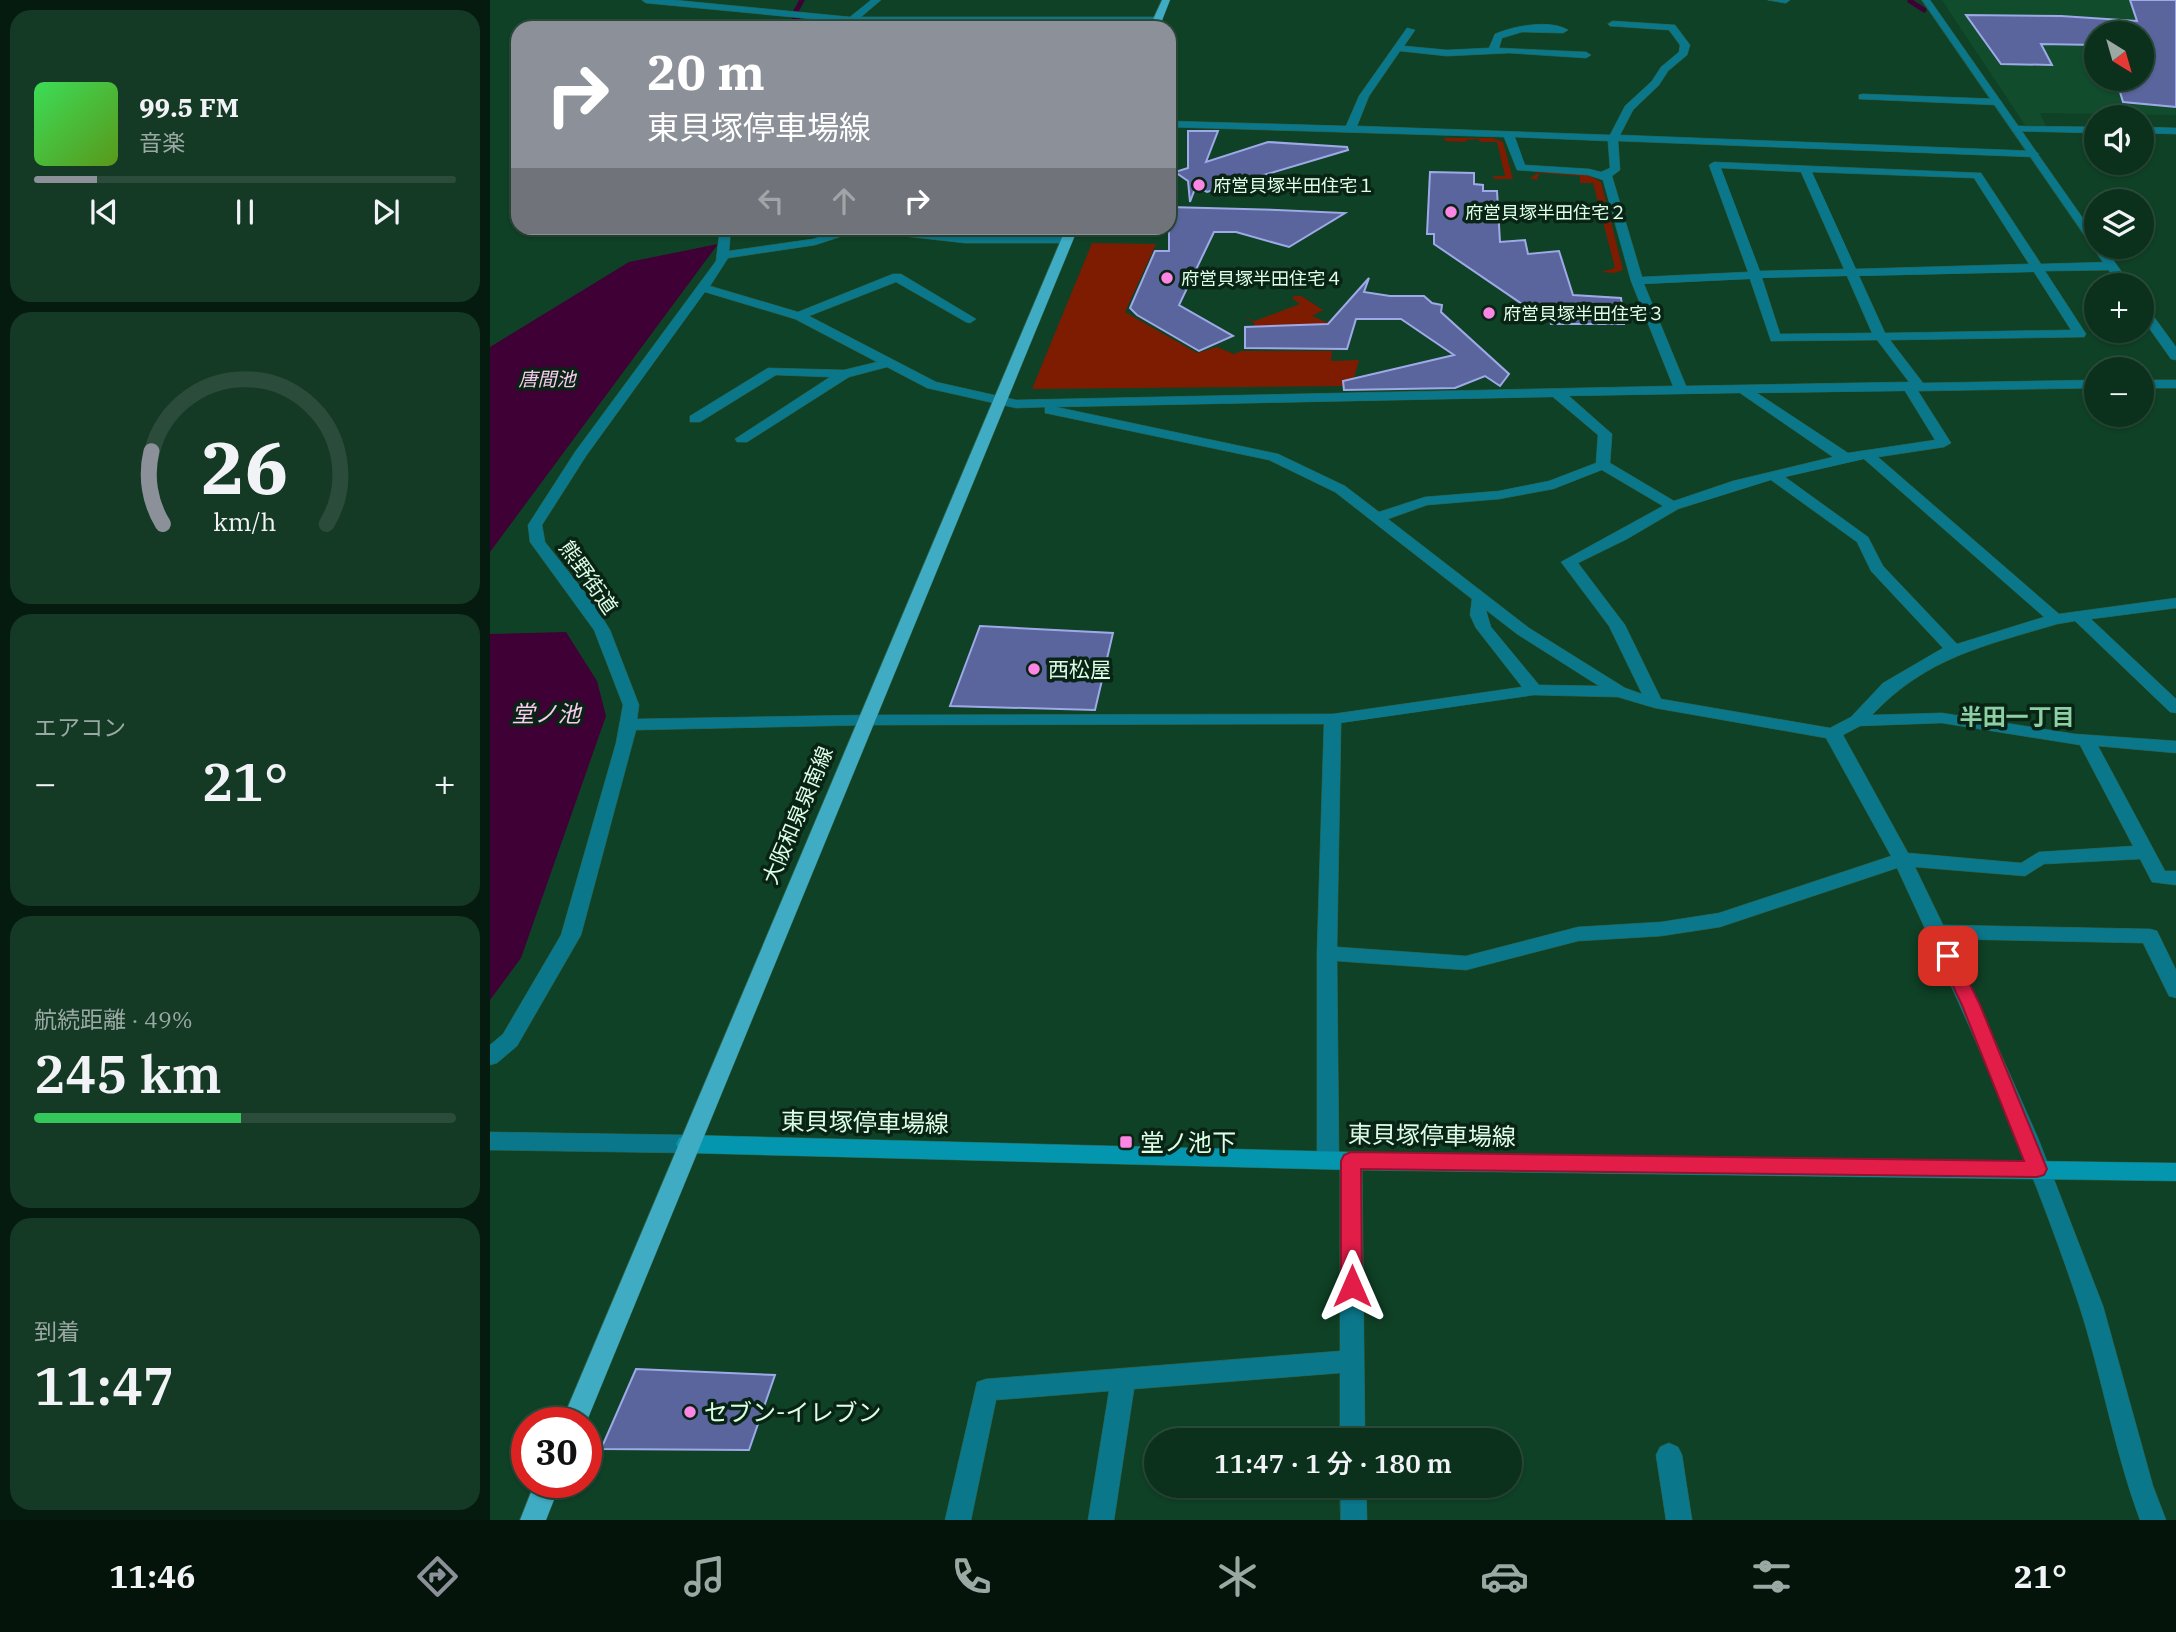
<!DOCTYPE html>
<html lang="ja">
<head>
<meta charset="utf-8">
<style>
	:root { --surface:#0b311c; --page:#143925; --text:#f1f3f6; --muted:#9aa9a3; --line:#2b4c3b; --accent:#8c9099 }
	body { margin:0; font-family:"IBM Plex Serif","Noto Sans JP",serif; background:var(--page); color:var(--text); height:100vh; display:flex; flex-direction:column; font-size:26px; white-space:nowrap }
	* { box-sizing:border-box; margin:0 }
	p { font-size:23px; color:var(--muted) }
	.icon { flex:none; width:38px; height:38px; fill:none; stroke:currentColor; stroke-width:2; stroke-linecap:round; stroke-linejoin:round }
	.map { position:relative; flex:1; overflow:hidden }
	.details { display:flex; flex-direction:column; gap:10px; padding:10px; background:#061b0f; width:490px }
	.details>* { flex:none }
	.guide { position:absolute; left:21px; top:21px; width:665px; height:214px; border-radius:21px; box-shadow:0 2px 5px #0004,0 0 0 2px var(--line); background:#8c9099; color:#fff; overflow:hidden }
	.needle { width:46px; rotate:143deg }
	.buttons { position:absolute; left:1594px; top:21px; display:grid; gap:14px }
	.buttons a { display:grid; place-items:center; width:70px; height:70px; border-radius:50%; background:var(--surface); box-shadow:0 2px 5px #0004,0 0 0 2px var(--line); font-size:35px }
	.speed { position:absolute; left:21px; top:1407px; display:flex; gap:14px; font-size:35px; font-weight:700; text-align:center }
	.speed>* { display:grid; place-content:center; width:91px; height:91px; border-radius:50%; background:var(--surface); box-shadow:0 2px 5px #0004,0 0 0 2px var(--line); line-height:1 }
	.speed .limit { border:10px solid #d22; background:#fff; color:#111 }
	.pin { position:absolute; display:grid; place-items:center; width:60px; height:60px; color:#fff; margin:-30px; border-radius:14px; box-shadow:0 4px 10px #0006 }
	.me { position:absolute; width:77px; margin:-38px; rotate:0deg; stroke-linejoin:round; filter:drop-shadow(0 0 5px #0008) }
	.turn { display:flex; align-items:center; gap:24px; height:147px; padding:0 21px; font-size:32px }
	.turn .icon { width:91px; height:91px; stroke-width:2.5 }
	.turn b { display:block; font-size:49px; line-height:60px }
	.lanes { display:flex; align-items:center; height:66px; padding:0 21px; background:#0003; justify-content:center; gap:35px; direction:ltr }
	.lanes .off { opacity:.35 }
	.big { font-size:52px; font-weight:600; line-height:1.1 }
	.details .widget { flex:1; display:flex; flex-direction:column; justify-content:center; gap:10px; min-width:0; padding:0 24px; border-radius:21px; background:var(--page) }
	.details .dial { align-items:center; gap:0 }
	.dial svg { height:182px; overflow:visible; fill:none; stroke:var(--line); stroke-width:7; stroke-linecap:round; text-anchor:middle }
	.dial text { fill:var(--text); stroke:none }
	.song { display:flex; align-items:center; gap:21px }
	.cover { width:84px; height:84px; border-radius:10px; background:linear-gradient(135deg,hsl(130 70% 55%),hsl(90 70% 35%)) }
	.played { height:7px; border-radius:4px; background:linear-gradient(90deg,var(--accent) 15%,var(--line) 15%) }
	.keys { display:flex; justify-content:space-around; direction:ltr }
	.heat { display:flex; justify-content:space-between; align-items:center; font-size:38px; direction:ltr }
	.charge { height:10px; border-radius:5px; background:linear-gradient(90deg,#34c759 49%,var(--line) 0) }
	.trip { position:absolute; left:654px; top:1428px; width:378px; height:70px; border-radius:35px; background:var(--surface); box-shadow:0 2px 5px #0004,0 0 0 2px var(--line); font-weight:600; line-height:70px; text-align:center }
	.tab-bar { display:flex; height:112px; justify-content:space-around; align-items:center; background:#04140b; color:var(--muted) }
	.tab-bar .icon { width:49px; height:49px }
	.tab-bar .on { color:var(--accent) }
	.tab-bar b { font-size:32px; color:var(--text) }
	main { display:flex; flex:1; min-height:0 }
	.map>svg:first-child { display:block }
	.built { fill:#114c2d; fill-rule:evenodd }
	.green { fill:#7d1c00 }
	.water { fill:#3e0035 }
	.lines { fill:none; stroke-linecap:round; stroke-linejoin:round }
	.stream { stroke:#3e0035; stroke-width:5 }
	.building { fill:#5a659d; stroke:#9eaae8; stroke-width:2 }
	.minor-casing { stroke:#305f45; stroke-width:1 }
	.tertiary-casing { stroke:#305f45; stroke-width:1 }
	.secondary-casing { stroke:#305f45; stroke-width:1 }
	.primary-casing { stroke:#305f45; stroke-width:1 }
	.minor { fill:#0b778a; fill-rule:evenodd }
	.tertiary { fill:#0b778a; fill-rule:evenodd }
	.secondary { fill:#0496af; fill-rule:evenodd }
	.primary { fill:#3facc3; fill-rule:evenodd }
	.route { fill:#e11d48; stroke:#92132f; stroke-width:2 }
	.poi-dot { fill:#fc86e4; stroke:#092415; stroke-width:2.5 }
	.labels { text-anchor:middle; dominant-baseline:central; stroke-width:7; stroke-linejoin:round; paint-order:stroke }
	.far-poi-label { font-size:18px; fill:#defee7; stroke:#092415; text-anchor:start }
	.far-water-label { font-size:19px; font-style:italic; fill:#f9cbee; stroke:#092415 }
	.street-label { font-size:21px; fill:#defee7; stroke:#092415 }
	.poi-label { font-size:21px; fill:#defee7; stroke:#092415; text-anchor:start }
	.water-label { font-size:23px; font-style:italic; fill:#f9cbee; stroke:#092415 }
	.neighbourhood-label { font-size:23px; font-weight:bold; fill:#8ed0a5; stroke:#092415 }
	.near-street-label { font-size:24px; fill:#defee7; stroke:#092415 }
	.near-poi-label { font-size:24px; fill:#defee7; stroke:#092415; text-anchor:start }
</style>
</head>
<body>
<main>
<section class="details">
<div class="widget">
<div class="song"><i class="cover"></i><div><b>99.5 FM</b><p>音楽</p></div></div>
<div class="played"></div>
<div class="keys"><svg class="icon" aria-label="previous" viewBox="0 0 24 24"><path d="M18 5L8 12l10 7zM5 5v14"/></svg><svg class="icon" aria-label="pause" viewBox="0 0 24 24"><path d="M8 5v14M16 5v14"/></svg><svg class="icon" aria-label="next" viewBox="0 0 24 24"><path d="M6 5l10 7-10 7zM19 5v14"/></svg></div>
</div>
<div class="widget dial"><svg viewBox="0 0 100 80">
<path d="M14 69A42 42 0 1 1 86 69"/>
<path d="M14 69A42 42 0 0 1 9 37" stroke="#8c9099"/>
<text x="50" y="56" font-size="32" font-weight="700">26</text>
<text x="50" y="72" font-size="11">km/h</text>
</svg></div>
<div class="widget"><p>エアコン</p>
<div class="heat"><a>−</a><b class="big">21°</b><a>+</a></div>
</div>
<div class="widget"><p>航続距離 · 49%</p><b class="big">245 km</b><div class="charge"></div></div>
<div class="widget"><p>到着</p><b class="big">11:47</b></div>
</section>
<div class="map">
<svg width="1686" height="1520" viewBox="0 0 1686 1520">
	<rect width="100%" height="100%" fill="#0f4126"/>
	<path class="built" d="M1452,0H1686V115L1550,113L1556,126L1535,125ZM1606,33H1652V79H1606Z"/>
	<path class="green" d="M954,138H1003L1013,142L1023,179H1004L1003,176H1015L1007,142H991L988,139L976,140V142L955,141Z
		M1049,172L1098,175L1111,182L1133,270L1124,273L1111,272L1125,268L1103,183H1090V176L1049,173L1047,180L1040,178Z
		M602,243L666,244L635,312L707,353L727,347L744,354L751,351H842L841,361L869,360L864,378L853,386L542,389Z
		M804,296H811L833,310L822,316L841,324L764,327V322L753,317L765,321L810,304L802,298Z"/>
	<path class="water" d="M228,244L0,552V347L139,262Z
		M76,632L107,681L116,716L31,958L0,1000V634Z"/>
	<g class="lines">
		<path class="stream" d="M1420,1L1434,10
			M305,13L312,0
			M304,17L318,28"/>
	</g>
	<path class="building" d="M1640,0H1686V107L1633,102L1626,79H1652V33H1606V45L1551,44L1562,65L1511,64L1476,15L1571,16L1647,21Z
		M698,131H728L716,162L778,142L857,147L858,150L717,192L706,186L700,202L698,181L685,172L698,168Z
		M940,172L984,173V184L993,185V191H1007L1010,242L1035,240L1038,254L1069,251L1083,295L1131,298L1134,324H1061L1059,317H1051L944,244V234H937Z
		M679,207L787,210L855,213L799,247L746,232H724L689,305L743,336L709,351L647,315L640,308L665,251H679Z
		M879,278L874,292L900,296H934L942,303L952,305L951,312L1019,374L1010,386L995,376L965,388L854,390L853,381L964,355L911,319H866L857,349L755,348V327L838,324Z
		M490,626L623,633L605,710L460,706Z
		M146,1369L285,1375L259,1450L111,1449Z"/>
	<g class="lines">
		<defs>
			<path id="minor" d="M152,0H184L360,17L381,0H391L371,17H668L673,20L668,23L359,25L354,22L156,3Z
				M1278,0H1300L1296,3Z
				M1123,21L1185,25L1200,45L1197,55L1178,71L1169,85L1143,110L1130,135L1544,151L1549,154L1544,157L1128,141L1130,170L1122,176L1152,277L1258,272L1219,165L1224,162L1491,173L1551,264L1621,262L1627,266L1621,270L1555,271L1596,334L1594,337L1400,340L1433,383L1606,380V388L1428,391L1461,443L1454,447L1388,457L1569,614L1686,598V608L1601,619L1686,699V713L1680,712L1585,621L1567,624C1494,646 1437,657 1382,715L1452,713L1585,734L1686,741V753L1608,746L1675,871H1686V885L1662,882L1650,859L1554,864L1535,876L1425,867L1453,925L1660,929L1667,931L1686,970V998L1679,996L1653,943L1460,939L1548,1138L1613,1306L1663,1486L1676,1520H1650C1624,1450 1612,1376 1589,1305C1539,1155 1473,1010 1407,868L1230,927L1171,936L1088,941L976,970L847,961L849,1159L846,1165L838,1168L830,1165L827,1159V953L834,724L376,725L146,730L91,935L27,1046L7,1063L0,1065V1045L13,1034L71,935L126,743L133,705L104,630L40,542L38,525L85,452L226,261L230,228H241L239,251L323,239L357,228H372L371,230L325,245L238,258L220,286L308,312L403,274H411L486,319L480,323L476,322L406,282L319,316L446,382L526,400L1183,386L1141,281L1113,180L1098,175L1027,170L1014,137L679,127V121L856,126L869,96L917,28L925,30L914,46L957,50L999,48L1005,34C1024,26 1059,19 1078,30L1073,33L1032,32L1012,38L1009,48L1096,52L1101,55L1096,58L1019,53L957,56L910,51L879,96L867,126L1120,135L1135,106L1162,81L1171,67L1189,52L1190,45L1179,30L1120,26L1118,24ZM1025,137L1118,141L1120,168L1111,172L1099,169L1035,165ZM1231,168L1311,172L1354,269L1270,271ZM1322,172L1484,178L1539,264L1366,269ZM1544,272L1581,330L1395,333L1369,276ZM1357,276L1382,333L1290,334L1272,278ZM1260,279L1281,341L1387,340L1419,382L1196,386L1154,284ZM215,292L305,319L387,362L354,370L278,368L200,416V422H210L286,375L340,377L245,439L247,442H257L359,377L397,367L437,388L526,408L555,407V413L560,414L779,460L845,492L982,599L980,615L986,628L1032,687L843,714L376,715L147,719L149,705L120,630L104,604L55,542L52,525L96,456ZM1415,391L1445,440L1358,453L1267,393ZM1250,393L1343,457L1243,481L1184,501L1120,463L1122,434L1079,396ZM1063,397L1108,435L1106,463L1059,481L1009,491L935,497L889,512L855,486L788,454L566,407ZM1374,459L1554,617L1467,644L1393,566L1378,537L1295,477ZM1112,470L1173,506L1071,562L1119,626L1152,694L1135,688L1039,628L898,519L937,505L1009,499L1063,489ZM1281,480L1367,542L1381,571L1453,648L1393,683L1361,717L1340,728L1171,699L1135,625L1088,563L1137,539L1188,509ZM996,610L1027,634L1109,686L1049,685L1001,627ZM1044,695L1128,697L1165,708L1336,738L1401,856L1229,913L1171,922L1088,927L976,956L847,947L851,723ZM1452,723L1590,745L1643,846L1549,852L1531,863L1418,853L1353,735L1370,726Z
				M1373,94L1507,99L1512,102L1507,105L1369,99V95Z
				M1527,126L1606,127V133L1523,131L1522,129Z
				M1652,127L1686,128V134L1652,133Z
				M382,228L475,237H577L583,240L577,243H475L386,233L380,230Z
				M1652,380H1686V388H1652Z
				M0,1132L197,1135L205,1138L208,1144L205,1150L197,1153L0,1150Z
				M861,1152L869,1155L872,1161L875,1440H850V1373L644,1389L624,1520H598L619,1391L506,1400L481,1520H455L487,1382L496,1379L850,1351V1161L853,1155Z
				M1179,1443L1188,1447L1192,1455L1202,1520H1176L1166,1455L1170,1447Z
				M850,1486H876L877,1520H851Z"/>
			<path id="tertiary" d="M1432,0H1440L1606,237V247H1614L1641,285H1629Z
				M1652,305L1656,306L1686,347V360L1681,359L1652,318Z"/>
			<path id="secondary" d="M197,1135L861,1152L1686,1163V1181L861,1170L197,1153L189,1150L186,1144L189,1138Z"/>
			<path id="primary" d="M672,0H680L669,28H659Z
				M576,228H588L96,1423H71Z
				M45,1482H71L56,1520H30Z"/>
		</defs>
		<use href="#minor" class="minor-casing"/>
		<use href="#tertiary" class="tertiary-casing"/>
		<use href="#secondary" class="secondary-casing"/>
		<use href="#primary" class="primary-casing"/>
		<use href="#minor" class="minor"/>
		<use href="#tertiary" class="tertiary"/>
		<use href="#secondary" class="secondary"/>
		<use href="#primary" class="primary"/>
	</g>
	<path class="route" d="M1458,950L1464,952L1490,1005L1557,1169L1554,1175L1547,1177L871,1169L872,1286L869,1292L862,1295L854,1292L851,1286V1161L854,1155L861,1152L1534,1161L1472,1005L1449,956L1451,952Z"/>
	<g class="poi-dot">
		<circle cx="709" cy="185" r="7"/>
		<circle cx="961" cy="212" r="7"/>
		<circle cx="677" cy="278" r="7"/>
		<circle cx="999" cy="313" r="7"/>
		<circle cx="544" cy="669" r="7"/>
		<rect x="629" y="1135" width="14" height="14" rx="3.5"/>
		<circle cx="200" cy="1412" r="7"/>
	</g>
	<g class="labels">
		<g class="far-poi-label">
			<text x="723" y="185">府営貝塚半田住宅１</text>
			<text x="975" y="212">府営貝塚半田住宅２</text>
			<text x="691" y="278">府営貝塚半田住宅４</text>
			<text x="1013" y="313">府営貝塚半田住宅３</text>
		</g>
		<g class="far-water-label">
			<text x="57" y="379">唐間池</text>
		</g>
		<g class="street-label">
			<text transform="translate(99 577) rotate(55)">熊野街道</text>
			<text transform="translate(307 815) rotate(-67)">大阪和泉泉南線</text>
		</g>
		<g class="poi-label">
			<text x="558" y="669">西松屋</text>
		</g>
		<g class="water-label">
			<text x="56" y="713">堂ノ池</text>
		</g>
		<g class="neighbourhood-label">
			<text x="1527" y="716">半田一丁目</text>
		</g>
		<g class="near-street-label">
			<text transform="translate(375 1122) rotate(1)">東貝塚停車場線</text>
			<text transform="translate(942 1135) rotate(1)">東貝塚停車場線</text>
		</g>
		<g class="near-poi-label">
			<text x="650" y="1142">堂ノ池下</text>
			<text x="214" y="1412">セブン-イレブン</text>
		</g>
	</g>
</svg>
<div class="buttons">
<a><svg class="needle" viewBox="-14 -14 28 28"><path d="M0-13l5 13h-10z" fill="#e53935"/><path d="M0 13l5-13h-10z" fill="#9aa9a3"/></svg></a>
<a><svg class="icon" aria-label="sound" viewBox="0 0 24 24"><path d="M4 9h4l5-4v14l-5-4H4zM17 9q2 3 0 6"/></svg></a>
<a><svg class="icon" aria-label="layers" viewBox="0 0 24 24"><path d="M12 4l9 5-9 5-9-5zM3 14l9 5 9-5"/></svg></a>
<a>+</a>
<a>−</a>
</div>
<div class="speed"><div class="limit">30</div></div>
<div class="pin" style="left:1458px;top:956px;background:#d93025"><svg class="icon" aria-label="arrive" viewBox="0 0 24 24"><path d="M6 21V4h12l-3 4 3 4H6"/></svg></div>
<svg class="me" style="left:862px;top:1286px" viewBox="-20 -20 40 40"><path d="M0-17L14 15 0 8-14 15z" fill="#e11d48" stroke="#fff" stroke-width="4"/></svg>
<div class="trip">11:47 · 1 分 · 180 m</div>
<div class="guide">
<div class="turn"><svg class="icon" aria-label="right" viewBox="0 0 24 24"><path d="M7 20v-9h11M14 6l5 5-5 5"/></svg><div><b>20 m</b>東貝塚停車場線</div></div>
<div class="lanes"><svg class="icon off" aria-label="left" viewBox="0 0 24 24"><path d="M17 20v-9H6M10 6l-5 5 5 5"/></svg><svg class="icon off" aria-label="ahead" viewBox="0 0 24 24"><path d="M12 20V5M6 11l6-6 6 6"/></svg><svg class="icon" aria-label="right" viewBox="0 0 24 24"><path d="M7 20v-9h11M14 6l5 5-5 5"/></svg></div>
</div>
</div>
</main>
<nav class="tab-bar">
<b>11:46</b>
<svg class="icon on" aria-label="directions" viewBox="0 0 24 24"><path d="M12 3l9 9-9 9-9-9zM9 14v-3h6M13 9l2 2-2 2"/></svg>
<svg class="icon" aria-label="music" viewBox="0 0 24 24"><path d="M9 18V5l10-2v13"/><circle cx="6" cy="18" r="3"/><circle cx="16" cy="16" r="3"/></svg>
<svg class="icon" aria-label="phone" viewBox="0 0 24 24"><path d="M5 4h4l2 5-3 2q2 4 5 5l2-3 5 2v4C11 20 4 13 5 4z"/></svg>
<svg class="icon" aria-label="climate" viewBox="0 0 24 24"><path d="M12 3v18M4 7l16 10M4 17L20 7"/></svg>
<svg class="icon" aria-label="car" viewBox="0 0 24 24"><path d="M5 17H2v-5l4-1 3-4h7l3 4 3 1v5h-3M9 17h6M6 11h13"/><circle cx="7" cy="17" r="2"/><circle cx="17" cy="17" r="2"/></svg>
<svg class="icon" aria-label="filters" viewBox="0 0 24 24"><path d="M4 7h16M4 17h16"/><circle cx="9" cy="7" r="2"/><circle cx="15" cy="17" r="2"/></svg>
<b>21°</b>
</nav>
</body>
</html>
